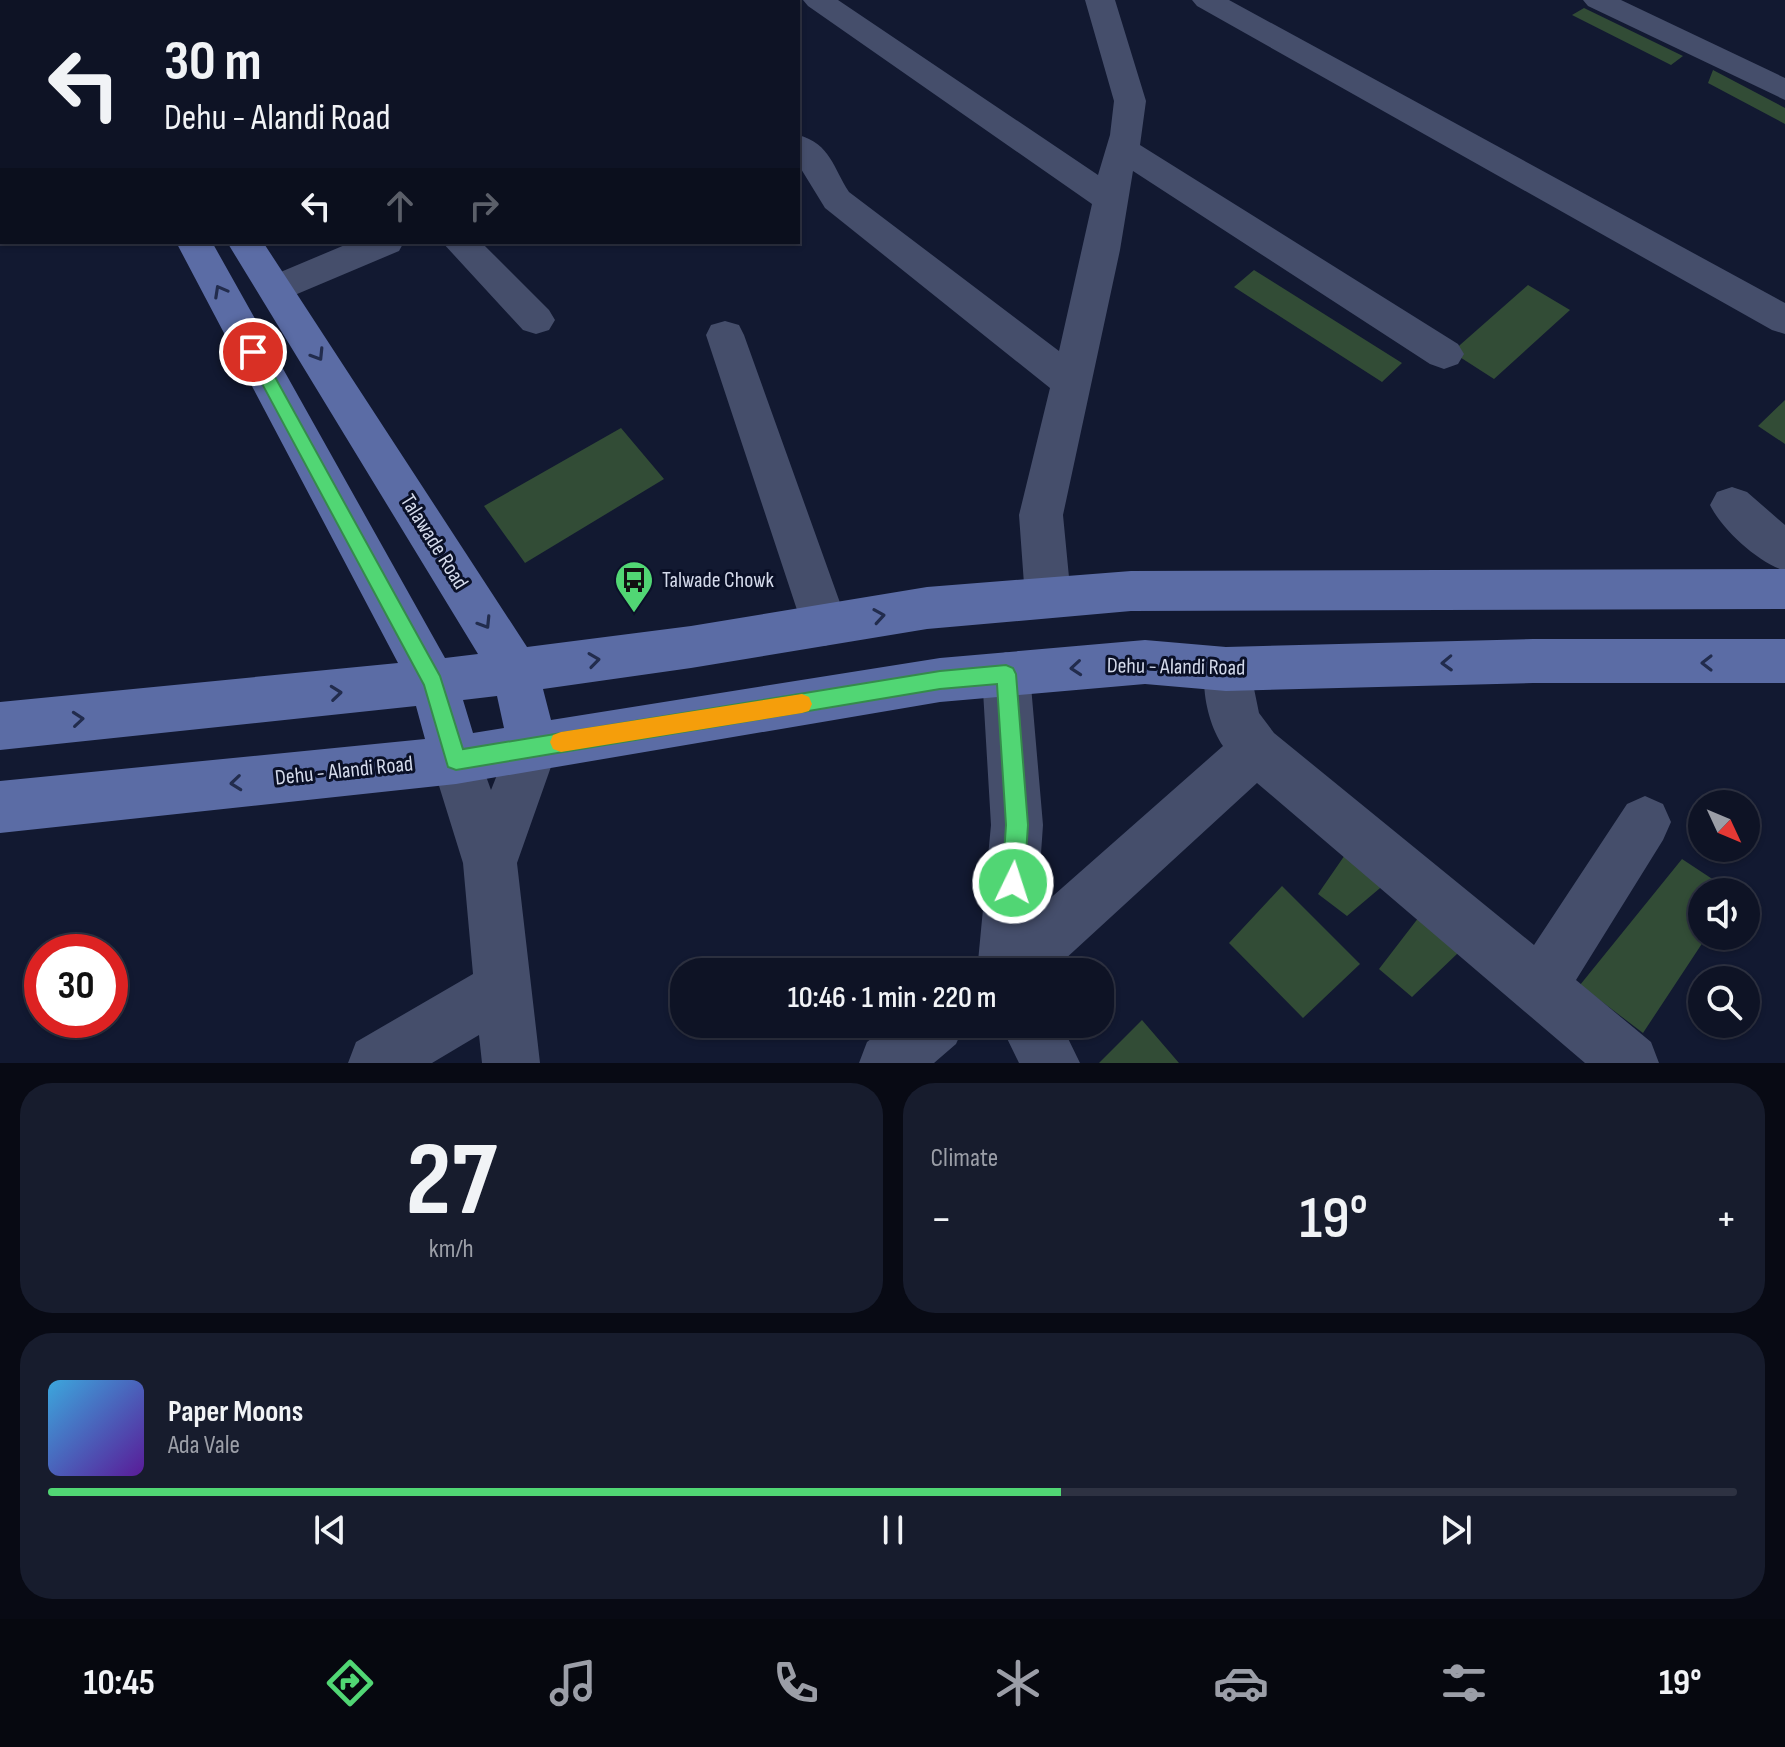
<!DOCTYPE html>
<html lang="en">
<head>
<meta charset="utf-8">
<style>
	:root { --surface:#0e1325; --page:#171c2d; --text:#f1f3f6; --muted:#9b9ea7; --line:#2e3242; --accent:#51d674 }
	body { margin:0; font-family:"Sofia Sans Condensed",sans-serif; background:var(--page); color:var(--text); height:100vh; display:flex; flex-direction:column; font-size:30px; white-space:nowrap }
	* { box-sizing:border-box; margin:0 }
	p { font-size:26px; color:var(--muted) }
	.icon { flex:none; width:44px; height:44px; fill:none; stroke:currentColor; stroke-width:2; stroke-linecap:round; stroke-linejoin:round }
	.map { position:relative; height:1063px; overflow:hidden }
	.drawer { display:flex; flex-direction:column; gap:20px; padding:20px; background:#080a14; flex:1 }
	.drawer>* { flex:none }
	.hud { position:absolute; left:0px; top:0px; width:800px; height:244px; box-shadow:0 2px 6px #0004,0 0 0 2px var(--line); background:#0e1325; color:var(--text); overflow:hidden }
	.needle { width:52px; rotate:134deg }
	.tools { position:absolute; left:1688px; top:790px; display:grid; gap:16px }
	.tools a { display:grid; place-items:center; width:72px; height:72px; border-radius:50%; background:var(--surface); box-shadow:0 2px 6px #0004,0 0 0 2px var(--line); font-size:40px }
	.speed { position:absolute; left:24px; top:934px; display:flex; gap:16px; font-size:40px; font-weight:700; text-align:center }
	.speed>* { display:grid; place-content:center; width:104px; height:104px; border-radius:50%; background:var(--surface); box-shadow:0 2px 6px #0004,0 0 0 2px var(--line); line-height:1 }
	.speed .limit { border:12px solid #d22; background:#fff; color:#111 }
	.pin { position:absolute; display:grid; place-items:center; width:68px; height:68px; color:#fff; margin:-34px; border:4px solid #fff; border-radius:50%; box-shadow:0 2px 8px #0007 }
	.me { position:absolute; width:88px; margin:-44px; rotate:4deg; stroke-linejoin:round; filter:drop-shadow(0 0 6px #0008) }
	.turn { display:flex; align-items:center; gap:28px; height:168px; padding:0 32px; font-size:36px }
	.turn .icon { width:104px; height:104px; stroke-width:2.5 }
	.turn b { display:block; font-size:56px; line-height:68px }
	.lanes { display:flex; align-items:center; height:76px; padding:0 32px; background:#0003; justify-content:center; gap:40px; direction:ltr }
	.lanes .off { opacity:.35 }
	.big { font-size:60px; font-weight:600; line-height:1.1 }
	.drawer .tile { flex:1; display:flex; flex-direction:column; justify-content:center; gap:12px; min-width:0; padding:0 28px; border-radius:32px; background:var(--page) }
	.drawer .dial { align-items:center; gap:0 }
	.dial b { font-size:104px; line-height:1 }
	.song { display:flex; align-items:center; gap:24px }
	.cover { width:96px; height:96px; border-radius:12px; background:linear-gradient(135deg,hsl(200 70% 55%),hsl(270 70% 35%)) }
	.played { height:8px; border-radius:4px; background:linear-gradient(90deg,var(--accent) 60%,var(--line) 60%) }
	.keys { display:flex; justify-content:space-around; direction:ltr }
	.heat { display:flex; justify-content:space-between; align-items:center; font-size:44px; direction:ltr }
	.drawer .tiles { flex:1; display:grid; gap:20px; grid-template-columns:1fr 1fr }
	.tile:last-child { grid-column:span 2 }
	.trip { position:absolute; left:670px; top:958px; width:444px; height:80px; border-radius:32px; background:var(--surface); box-shadow:0 2px 6px #0004,0 0 0 2px var(--line); font-weight:600; line-height:80px; text-align:center }
	.tab-bar { display:flex; height:128px; justify-content:space-around; align-items:center; background:#06080f; color:var(--muted) }
	.tab-bar .icon { width:56px; height:56px }
	.tab-bar .active { color:var(--accent) }
	.tab-bar b { font-size:36px; color:var(--text) }
	.map>svg:first-child { display:block }
	.building { fill:#324c36 }
	.lines { fill:none; stroke-linecap:round; stroke-linejoin:round }
	.minor { fill:#454e6b; fill-rule:evenodd }
	.major { fill:#5b6ca5; fill-rule:evenodd }
	.oneway { stroke:#222c4d }
	.route { fill:#51d674; stroke:#358b4b; stroke-width:2 }
	.slow { fill:#f59e0b }
	.labels { text-anchor:middle; dominant-baseline:central; stroke-width:6; stroke-linejoin:round; paint-order:stroke }
	.street-label { font-size:22px; fill:#d4daeb; stroke:#0a1027 }
	.poi-label { font-size:22px; fill:#d4daeb; stroke:#0a1027; text-anchor:start }
</style>
</head>
<body>
<div class="map">
<svg width="1785" height="1063" viewBox="0 0 1785 1063">
	<rect width="100%" height="100%" fill="#121931"/>
	<path class="building" d="M1584,8L1683,56L1671,65L1572,15Z
		M1713,70L1785,108V124L1708,83Z
		M1254,270L1402,363L1382,382L1234,287Z
		M1528,285L1570,310L1494,379L1452,352Z
		M1785,400V444L1758,426Z
		M621,428L664,479L525,563L484,506Z
		M1347,852L1386,883L1347,916L1318,894Z
		M1682,859L1732,892H1702V936H1707L1643,1033L1580,985Z
		M1282,886L1360,964L1303,1018L1229,943Z
		M1419,917L1458,953L1412,997L1379,969Z
		M1142,1020L1179,1063H1099Z"/>
	<g class="lines">
		<path class="minor" d="M267,0H297L299,2H269Z
			M464,0H494L496,2H466Z
			M613,0H644L646,2H615Z
			M803,0H838L1098,175L1110,135L1114,101L1085,0H1115L1146,101L1140,145L1458,344L1464,354L1458,364L1444,369L1430,364L1133,171L1120,250L1063,515L1071,598L1064,612L1048,618L1032,612L1025,598L1019,515L1050,388L825,208L798,164V135C831,144 833,168 849,192L1059,351L1092,204L808,6Z
			M1192,0H1229L1785,303V334L1772,330L1197,6Z
			M1583,0H1621L1785,78V100L1588,6Z
			M352,242H404L399,251L290,297L277,301L264,297L258,288L264,279Z
			M442,242H481L549,310L555,320L549,330L536,334L523,330Z
			M725,321L739,325L744,335L848,625L841,640L825,646L809,640L802,625L706,335L711,325Z
			M1732,487L1747,492L1785,525V571C1758,562 1723,531 1710,505L1717,492Z
			M1226,647L1243,653L1250,669L1259,713L1274,733L1534,945L1627,804L1645,796L1663,804L1671,822L1663,840L1576,980L1651,1042L1659,1063H1585L1257,783L1051,972H977L991,825L982,674L989,658L1006,652L1023,658L1030,674L1043,825L1037,910L1223,746C1207,723 1198,679 1209,653Z
			M533,723L551,730L558,747L517,863L540,1063H482L479,1035L432,1063H348L356,1042L473,974L463,863L431,760L438,743L456,736L474,743L491,790L515,730Z
			M890,1024H965L956,1044L934,1063H859L867,1042Z
			M1000,1024H1061L1080,1063H1019Z"/>
		<path class="major" d="M0,46H2V65H0Z
			M176,242H212L445,658L478,654L227,242H263L527,647L691,626L927,587L1131,571L1785,569V609L1131,611L927,629L691,668L543,689L551,720L940,658L1145,640L1226,647L1533,639H1785V683H1533L1226,691L1145,684L940,702L456,784L0,833V781L425,739L416,706L0,750V702L398,663ZM497,696L504,728L473,733L463,700Z"/>
	</g>
	<defs><path id="oneway-chevron" d="M-2-3.5L2.5 0L-2 3.5" fill="none" stroke-width="1.6" stroke-linecap="round" stroke-linejoin="round" transform="scale(2)"/></defs>
	<g class="oneway">
		<use href="#oneway-chevron" transform="translate(220 291) rotate(-119)"/>
		<use href="#oneway-chevron" transform="translate(318 355) rotate(58)"/>
		<use href="#oneway-chevron" transform="translate(879 616) rotate(-9)"/>
		<use href="#oneway-chevron" transform="translate(485 623) rotate(58)"/>
		<use href="#oneway-chevron" transform="translate(594 660) rotate(-8)"/>
		<use href="#oneway-chevron" transform="translate(1447 663) rotate(178)"/>
		<use href="#oneway-chevron" transform="translate(1707 663) rotate(-180)"/>
		<use href="#oneway-chevron" transform="translate(1076 668) rotate(175)"/>
		<use href="#oneway-chevron" transform="translate(336 693) rotate(-6)"/>
		<use href="#oneway-chevron" transform="translate(78 719) rotate(-5)"/>
		<use href="#oneway-chevron" transform="translate(236 783) rotate(174)"/>
	</g>
	<path class="route" d="M253,346L259,348L440,676L463,749L940,671L1006,665L1013,668L1016,674L1028,825L1024,883L1021,891L1013,894L1005,891L1002,883L1006,825L997,684L940,689L456,770L448,767L424,685L245,352Z"/>
	<path class="slow" d="M802,694L809,697L812,704L809,711L802,713L561,752L553,749L550,742L553,735L561,732Z"/>
	<defs>
		<symbol id="bus-pin" viewBox="-11 -11 22 30"><path d="M0 17L-7.5 6A9.5 9.5 0 1 1 7.5 6Z" fill="#51d674" stroke="#0a1027"/><path d="M-5-6H5V4H4V6H2V4H-2V6H-4V4H-5ZM-3.5-4V0h7V-4ZM-3.5 1.2v1.5H-2V1.2ZM2 1.2v1.5H3.5V1.2Z" fill="#111"/></symbol>
	</defs>
	<g fill-rule="evenodd">
		<use href="#bus-pin" x="612" y="558" width="44" height="60"/>
	</g>
	<g class="labels">
		<g class="street-label">
			<text transform="translate(434 542) rotate(58)">Talawade Road</text>
			<text transform="translate(1176 667) rotate(1)">Dehu - Alandi Road</text>
			<text transform="translate(344 771) rotate(-6)">Dehu - Alandi Road</text>
		</g>
		<g class="poi-label">
			<text x="662" y="580">Talwade Chowk</text>
		</g>
	</g>
</svg>
<div class="tools">
<a><svg class="needle" viewBox="-14 -14 28 28"><path d="M0-13l5 13h-10z" fill="#e53935"/><path d="M0 13l5-13h-10z" fill="#9b9ea7"/></svg></a>
<a><svg class="icon" aria-label="sound" viewBox="0 0 24 24"><path d="M4 9h4l5-4v14l-5-4H4zM17 9q2 3 0 6"/></svg></a>
<a><svg class="icon" aria-label="search" viewBox="0 0 24 24"><circle cx="10" cy="10" r="6"/><path d="M15 15l6 6"/></svg></a>
</div>
<div class="speed"><div class="limit">30</div></div>
<div class="pin" style="left:253px;top:352px;background:#d93025"><svg class="icon" aria-label="arrive" viewBox="0 0 24 24"><path d="M6 21V4h12l-3 4 3 4H6"/></svg></div>
<svg class="me" style="left:1013px;top:883px" viewBox="-20 -20 40 40"><circle r="17" fill="#51d674" stroke="#fff" stroke-width="3"/><path d="M0-11L8 9 0 5-8 9z" fill="#fff"/></svg>
<div class="trip">10:46 · 1 min · 220 m</div>
<div class="hud">
<div class="turn"><svg class="icon" aria-label="left" viewBox="0 0 24 24"><path d="M17 20v-9H6M10 6l-5 5 5 5"/></svg><div><b>30 m</b>Dehu - Alandi Road</div></div>
<div class="lanes"><svg class="icon" aria-label="left" viewBox="0 0 24 24"><path d="M17 20v-9H6M10 6l-5 5 5 5"/></svg><svg class="icon off" aria-label="ahead" viewBox="0 0 24 24"><path d="M12 20V5M6 11l6-6 6 6"/></svg><svg class="icon off" aria-label="right" viewBox="0 0 24 24"><path d="M7 20v-9h11M14 6l5 5-5 5"/></svg></div>
</div>
</div>
<section class="drawer">
<div class="tiles">
<div class="tile dial"><b>27</b><p>km/h</p></div>
<div class="tile"><p>Climate</p>
<div class="heat"><a>−</a><b class="big">19°</b><a>+</a></div>
</div>
<div class="tile">
<div class="song"><i class="cover"></i><div><b>Paper Moons</b><p>Ada Vale</p></div></div>
<div class="played"></div>
<div class="keys"><svg class="icon" aria-label="previous" viewBox="0 0 24 24"><path d="M18 5L8 12l10 7zM5 5v14"/></svg><svg class="icon" aria-label="pause" viewBox="0 0 24 24"><path d="M8 5v14M16 5v14"/></svg><svg class="icon" aria-label="next" viewBox="0 0 24 24"><path d="M6 5l10 7-10 7zM19 5v14"/></svg></div>
</div>
</div>
</section>
<nav class="tab-bar">
<b>10:45</b>
<svg class="icon active" aria-label="directions" viewBox="0 0 24 24"><path d="M12 3l9 9-9 9-9-9zM9 14v-3h6M13 9l2 2-2 2"/></svg>
<svg class="icon" aria-label="music" viewBox="0 0 24 24"><path d="M9 18V5l10-2v13"/><circle cx="6" cy="18" r="3"/><circle cx="16" cy="16" r="3"/></svg>
<svg class="icon" aria-label="phone" viewBox="0 0 24 24"><path d="M5 4h4l2 5-3 2q2 4 5 5l2-3 5 2v4C11 20 4 13 5 4z"/></svg>
<svg class="icon" aria-label="climate" viewBox="0 0 24 24"><path d="M12 3v18M4 7l16 10M4 17L20 7"/></svg>
<svg class="icon" aria-label="car" viewBox="0 0 24 24"><path d="M5 17H2v-5l4-1 3-4h7l3 4 3 1v5h-3M9 17h6M6 11h13"/><circle cx="7" cy="17" r="2"/><circle cx="17" cy="17" r="2"/></svg>
<svg class="icon" aria-label="filters" viewBox="0 0 24 24"><path d="M4 7h16M4 17h16"/><circle cx="9" cy="7" r="2"/><circle cx="15" cy="17" r="2"/></svg>
<b>19°</b>
</nav>
</body>
</html>
